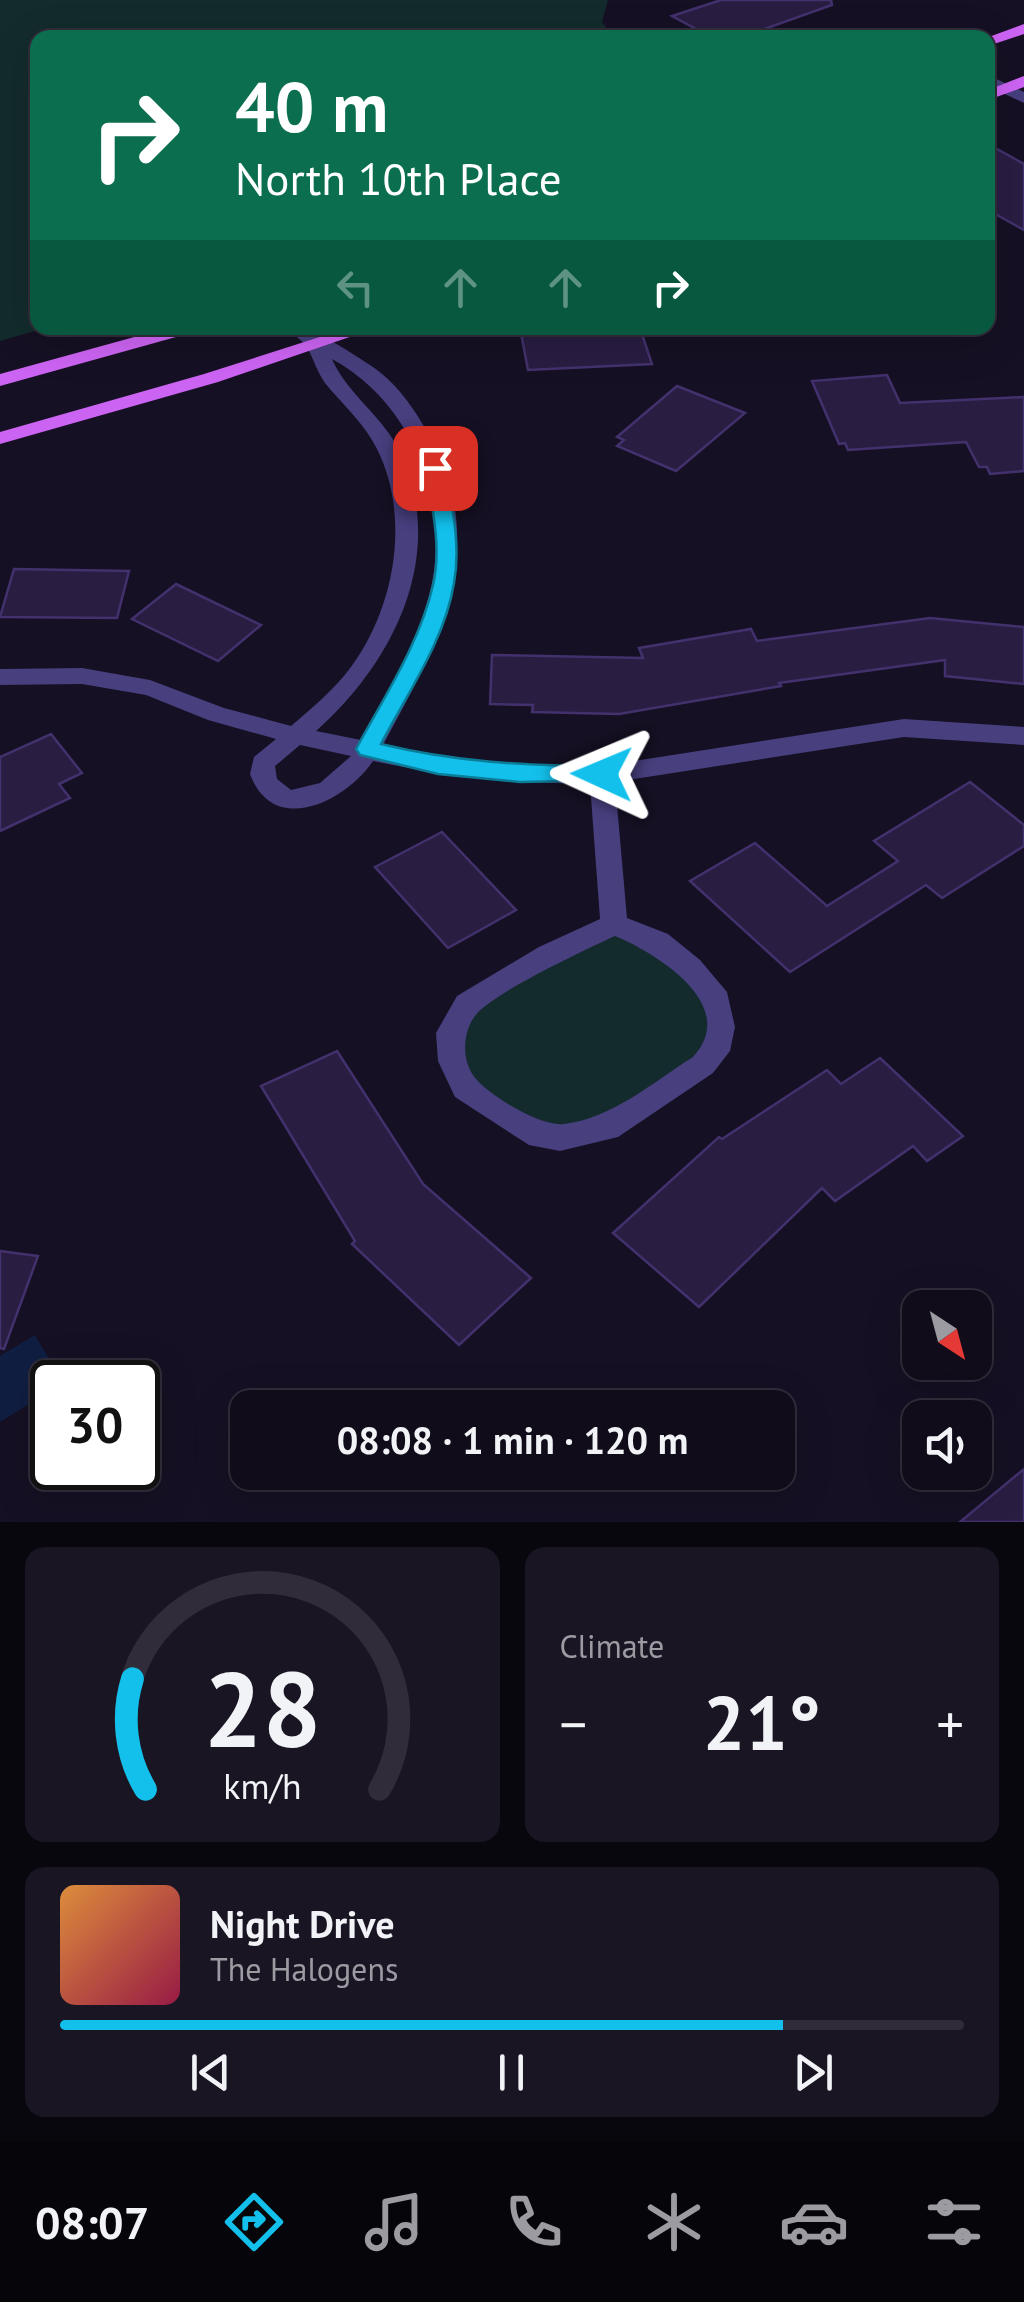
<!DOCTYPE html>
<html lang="en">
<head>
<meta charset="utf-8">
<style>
	:root { --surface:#100c1a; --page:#191523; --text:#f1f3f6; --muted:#9c9ba2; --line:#302c39; --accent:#12c0eb }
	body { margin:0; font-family:"PT Sans",sans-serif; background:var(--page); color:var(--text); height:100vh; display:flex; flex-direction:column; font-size:38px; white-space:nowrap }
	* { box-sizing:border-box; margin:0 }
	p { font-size:32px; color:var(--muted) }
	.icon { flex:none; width:55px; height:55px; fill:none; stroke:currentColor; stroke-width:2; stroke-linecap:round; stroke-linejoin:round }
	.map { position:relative; height:1522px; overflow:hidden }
	.side { display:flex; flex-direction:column; gap:25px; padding:25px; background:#09070e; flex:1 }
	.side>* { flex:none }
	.hud { position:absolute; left:30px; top:30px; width:965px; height:305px; border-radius:20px; box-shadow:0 10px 40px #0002,0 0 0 2px var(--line); background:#0b6e4f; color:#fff; overflow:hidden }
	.needle { width:65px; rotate:144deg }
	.fabs { position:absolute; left:902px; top:1290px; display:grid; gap:20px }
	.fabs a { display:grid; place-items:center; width:90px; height:90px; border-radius:20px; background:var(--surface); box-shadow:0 10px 40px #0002,0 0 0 2px var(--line); font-size:50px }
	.speed { position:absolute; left:30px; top:1360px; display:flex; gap:20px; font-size:50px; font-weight:700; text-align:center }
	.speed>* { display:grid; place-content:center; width:130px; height:130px; border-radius:50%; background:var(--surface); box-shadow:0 10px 40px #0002,0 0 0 2px var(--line); line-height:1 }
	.speed .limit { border:5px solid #111; border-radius:15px; background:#fff; color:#111 }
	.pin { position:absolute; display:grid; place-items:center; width:85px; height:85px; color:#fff; margin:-42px; border-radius:20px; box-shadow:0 5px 15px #0006 }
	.me { position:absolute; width:110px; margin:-55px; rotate:271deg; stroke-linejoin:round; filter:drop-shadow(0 0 8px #0008) }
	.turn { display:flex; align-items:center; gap:35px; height:210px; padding:0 40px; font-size:45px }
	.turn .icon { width:130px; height:130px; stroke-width:2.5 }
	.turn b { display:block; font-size:70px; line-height:85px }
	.lanes { display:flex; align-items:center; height:95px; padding:0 40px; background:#0003; justify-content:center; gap:50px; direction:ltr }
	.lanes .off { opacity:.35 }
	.big { font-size:75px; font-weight:800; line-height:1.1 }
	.side .card { flex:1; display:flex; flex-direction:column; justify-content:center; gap:15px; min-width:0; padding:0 35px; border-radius:20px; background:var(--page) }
	.side .dial { align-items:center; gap:0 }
	.dial svg { height:260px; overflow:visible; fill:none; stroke:var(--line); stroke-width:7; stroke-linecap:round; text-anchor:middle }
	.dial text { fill:var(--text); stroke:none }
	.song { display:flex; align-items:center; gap:30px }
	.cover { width:120px; height:120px; border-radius:15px; background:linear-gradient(135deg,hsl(30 70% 55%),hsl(340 70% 35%)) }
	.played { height:10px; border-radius:5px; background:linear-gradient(90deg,var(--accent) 80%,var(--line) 80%) }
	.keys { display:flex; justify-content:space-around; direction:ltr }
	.heat { display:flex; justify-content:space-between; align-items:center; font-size:55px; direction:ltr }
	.side .tiles { flex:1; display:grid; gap:25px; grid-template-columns:1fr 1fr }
	.card:last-child { grid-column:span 2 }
	.trip { position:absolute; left:230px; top:1390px; width:565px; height:100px; border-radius:20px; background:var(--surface); box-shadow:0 10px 40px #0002,0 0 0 2px var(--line); font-weight:800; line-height:100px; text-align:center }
	.dock { display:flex; height:160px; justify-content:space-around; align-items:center; background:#06050a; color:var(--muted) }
	.dock .icon { width:70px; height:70px }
	.dock .on { color:var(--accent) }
	.dock b { font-size:45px; color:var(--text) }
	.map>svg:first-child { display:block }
	.green { fill:#132b2c }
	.water { fill:#101e42 }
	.building { fill:#291d42; stroke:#43316d; stroke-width:2.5 }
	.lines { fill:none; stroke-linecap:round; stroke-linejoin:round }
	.minor { fill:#473f7e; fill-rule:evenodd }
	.major { fill:#cc64f3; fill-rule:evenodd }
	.route { fill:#12c0eb; stroke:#0c7d99; stroke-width:2.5 }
</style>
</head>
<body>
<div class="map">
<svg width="1024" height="1522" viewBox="0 0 1024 1522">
	<rect width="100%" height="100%" fill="#151023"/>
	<path class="green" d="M0,0H608L602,22L613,37L38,38V328H45L0,341Z
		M614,924L717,1000L716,1051L607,1128L529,1132L453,1061L467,1004Z"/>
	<path class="water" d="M35,1335L63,1382H52V1390L0,1422V1356Z"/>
	<path class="building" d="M721,0H831L832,5L739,38H713L672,16Z
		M988,144L1024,164V230L988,210Z
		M602,328H640L652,364L528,370L521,333Z
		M887,375L900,403L1024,397V471L990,474L987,467H979L966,442L848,450L845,443L839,444L812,381Z
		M677,386L745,413L676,471L617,446L624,440L617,437Z
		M14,569L129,571L117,618L0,617Z
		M176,584L261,625L218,661L132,619Z
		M930,618L1024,627V684L945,676V660L779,683L781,686L619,714L532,712L533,705L490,704L492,655L643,658L639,648L751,629L757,641Z
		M51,734L82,773L59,784L70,798L0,831V757Z
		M970,782L1024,825V846L942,898L926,885L790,972L690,881L755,843L827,906L898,861L874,841Z
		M442,832L516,910L448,948L375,867Z
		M337,1051L423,1184L531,1278L459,1345L352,1244L355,1241L261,1086Z
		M880,1058L963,1136L927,1161L913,1146L835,1201L822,1188L699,1307L613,1233L719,1137L722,1139L827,1070L841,1084Z
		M0,1251L38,1256L4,1349L0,1348Z
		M1024,1469V1522H960Z"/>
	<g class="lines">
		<path class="minor" d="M988,75L1024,92V103L988,86Z
			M288,328C316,328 345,349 370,365C396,382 414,408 429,435C492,546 437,645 383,745L439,757L520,765L602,766L904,719L1024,727V745L904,737L615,782L627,918L668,934L700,960L727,992L735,1027L730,1051L713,1073L618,1137L560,1151L529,1145L455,1097L438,1061L436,1033L457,996L539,947L600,919L590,784C516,783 446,776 373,761C346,801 274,838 250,774L254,757L276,739L208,720L146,695L82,684L0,685V669L82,668L150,680L224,708L291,726C312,708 335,689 351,667C395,607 411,517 377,449C365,424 343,405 325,383C317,372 314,360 308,349C304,341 293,335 288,328ZM332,359C416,405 455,511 427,603C413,651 384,697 361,740L316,731C394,662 448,554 400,452C383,416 347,394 332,359ZM300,745L351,756L320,783L291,790L277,779L275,766ZM615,936C656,953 741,1005 693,1057C653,1082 613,1118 564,1124C542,1127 493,1098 477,1080C461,1063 462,1033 475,1016C490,994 587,949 615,936Z"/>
		<path class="major" d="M1024,24V34L988,46L986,38Z
			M1024,76V87L988,100V90Z
			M167,328H197L194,332L0,386V374Z
			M348,328H376L218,382L0,444V432L204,374Z"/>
	</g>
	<path class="route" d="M435,462L445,468C452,506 461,545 454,583C445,640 407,694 381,744C455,762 526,766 602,766L610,769L613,774L610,780L520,782L438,774L360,755L356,749C384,697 420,643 433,585C442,547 432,506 425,468Z"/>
</svg>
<div class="fabs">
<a><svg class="needle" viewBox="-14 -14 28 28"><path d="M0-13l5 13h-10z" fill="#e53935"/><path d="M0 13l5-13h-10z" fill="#9c9ba2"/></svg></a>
<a><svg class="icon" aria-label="sound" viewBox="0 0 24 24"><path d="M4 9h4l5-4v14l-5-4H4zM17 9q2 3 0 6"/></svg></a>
</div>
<div class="speed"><div class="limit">30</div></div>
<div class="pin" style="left:435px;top:468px;background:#d93025"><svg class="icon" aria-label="arrive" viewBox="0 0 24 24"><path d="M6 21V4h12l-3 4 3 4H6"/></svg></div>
<svg class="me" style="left:602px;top:774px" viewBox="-20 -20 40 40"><path d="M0-17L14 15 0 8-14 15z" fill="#12c0eb" stroke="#fff" stroke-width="4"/></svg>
<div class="trip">08:08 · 1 min · 120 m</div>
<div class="hud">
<div class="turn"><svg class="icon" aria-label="right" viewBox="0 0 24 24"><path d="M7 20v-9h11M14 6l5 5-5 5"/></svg><div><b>40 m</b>North 10th Place</div></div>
<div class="lanes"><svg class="icon off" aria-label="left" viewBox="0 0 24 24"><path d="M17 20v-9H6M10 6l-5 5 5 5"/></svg><svg class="icon off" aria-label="ahead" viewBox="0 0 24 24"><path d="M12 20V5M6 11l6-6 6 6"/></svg><svg class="icon off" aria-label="ahead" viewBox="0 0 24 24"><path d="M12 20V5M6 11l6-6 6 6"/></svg><svg class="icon" aria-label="right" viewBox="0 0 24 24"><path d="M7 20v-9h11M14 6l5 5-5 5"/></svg></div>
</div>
</div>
<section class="side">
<div class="tiles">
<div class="card dial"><svg viewBox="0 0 100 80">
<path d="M14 69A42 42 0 1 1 86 69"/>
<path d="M14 69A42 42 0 0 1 10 35" stroke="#12c0eb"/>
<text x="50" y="56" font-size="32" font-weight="700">28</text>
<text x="50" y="72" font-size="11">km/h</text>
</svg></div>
<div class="card"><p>Climate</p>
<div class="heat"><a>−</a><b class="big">21°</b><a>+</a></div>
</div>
<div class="card">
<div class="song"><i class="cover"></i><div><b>Night Drive</b><p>The Halogens</p></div></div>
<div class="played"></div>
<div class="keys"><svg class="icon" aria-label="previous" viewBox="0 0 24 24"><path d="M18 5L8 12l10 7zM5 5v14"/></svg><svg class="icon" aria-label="pause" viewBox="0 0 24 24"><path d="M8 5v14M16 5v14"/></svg><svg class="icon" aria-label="next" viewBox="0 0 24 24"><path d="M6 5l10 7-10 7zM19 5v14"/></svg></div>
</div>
</div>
</section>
<nav class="dock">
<b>08:07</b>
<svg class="icon on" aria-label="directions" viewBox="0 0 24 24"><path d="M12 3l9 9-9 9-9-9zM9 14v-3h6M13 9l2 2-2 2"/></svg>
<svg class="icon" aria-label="music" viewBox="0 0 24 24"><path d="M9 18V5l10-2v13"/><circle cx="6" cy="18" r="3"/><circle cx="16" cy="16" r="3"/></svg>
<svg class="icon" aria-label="phone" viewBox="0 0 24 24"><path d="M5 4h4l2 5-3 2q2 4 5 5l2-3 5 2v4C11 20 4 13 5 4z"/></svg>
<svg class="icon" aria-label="climate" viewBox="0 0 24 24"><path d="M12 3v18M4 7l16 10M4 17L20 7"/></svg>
<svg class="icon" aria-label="car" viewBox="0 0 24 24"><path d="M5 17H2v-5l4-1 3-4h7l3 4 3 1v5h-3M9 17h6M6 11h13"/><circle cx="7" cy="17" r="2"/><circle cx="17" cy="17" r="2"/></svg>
<svg class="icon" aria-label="filters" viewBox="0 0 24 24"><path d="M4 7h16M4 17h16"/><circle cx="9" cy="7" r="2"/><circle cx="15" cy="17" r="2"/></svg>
</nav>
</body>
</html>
